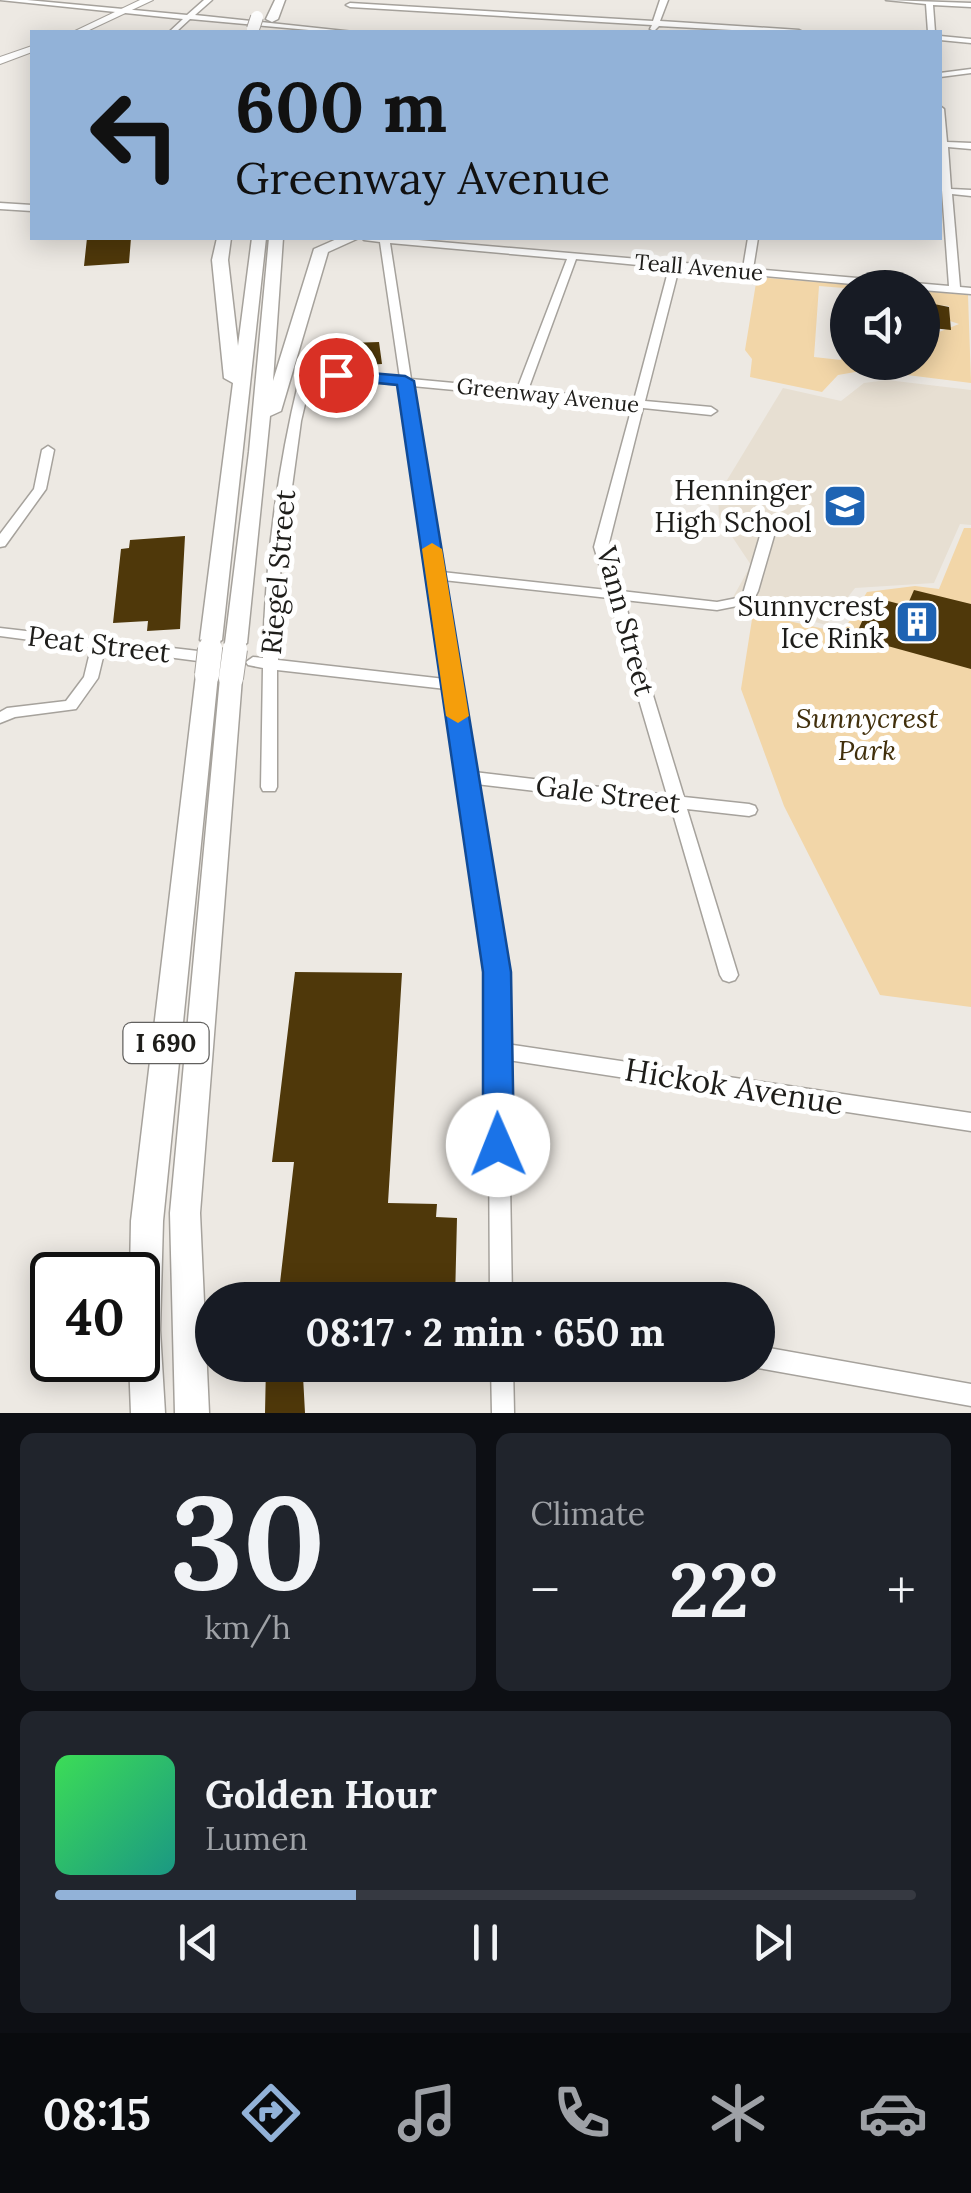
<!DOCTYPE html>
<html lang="en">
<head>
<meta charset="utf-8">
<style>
	:root { --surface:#171b24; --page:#20242c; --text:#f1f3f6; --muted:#9ea1a6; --line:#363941; --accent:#92b2d8 }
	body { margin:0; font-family:Lora,serif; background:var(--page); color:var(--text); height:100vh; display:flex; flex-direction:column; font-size:38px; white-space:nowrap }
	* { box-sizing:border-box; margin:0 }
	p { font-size:32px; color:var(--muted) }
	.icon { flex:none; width:55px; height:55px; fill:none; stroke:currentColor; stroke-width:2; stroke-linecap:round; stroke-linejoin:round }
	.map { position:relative; height:1413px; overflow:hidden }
	.side { display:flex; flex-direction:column; gap:20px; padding:20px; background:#0d0f14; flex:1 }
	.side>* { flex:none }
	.banner { position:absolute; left:30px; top:30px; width:912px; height:210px; border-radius:0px; box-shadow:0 5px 25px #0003; background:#92b2d8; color:#111; overflow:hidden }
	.buttons { position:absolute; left:830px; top:270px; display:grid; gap:20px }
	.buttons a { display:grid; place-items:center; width:110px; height:110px; border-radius:50%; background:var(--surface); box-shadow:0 5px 25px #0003; font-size:50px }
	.speed { position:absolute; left:30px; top:1252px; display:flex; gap:20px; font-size:50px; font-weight:700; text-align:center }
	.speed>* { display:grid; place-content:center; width:130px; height:130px; border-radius:50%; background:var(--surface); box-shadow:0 5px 25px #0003; line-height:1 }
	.speed .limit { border:5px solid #111; border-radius:15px; background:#fff; color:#111 }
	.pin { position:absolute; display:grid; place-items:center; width:85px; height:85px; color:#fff; margin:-42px; border:5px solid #fff; border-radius:50%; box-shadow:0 2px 10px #0007 }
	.me { position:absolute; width:110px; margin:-55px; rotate:359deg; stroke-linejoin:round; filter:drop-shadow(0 0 8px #0008) }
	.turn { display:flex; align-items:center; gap:35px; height:210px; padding:0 40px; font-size:45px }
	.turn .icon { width:130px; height:130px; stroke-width:2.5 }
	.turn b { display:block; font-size:70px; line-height:85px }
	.big { font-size:75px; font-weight:700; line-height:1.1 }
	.side .tile { flex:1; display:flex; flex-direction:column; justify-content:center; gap:15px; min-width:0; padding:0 35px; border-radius:15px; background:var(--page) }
	.side .dial { align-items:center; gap:0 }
	.dial b { font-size:130px; line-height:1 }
	.song { display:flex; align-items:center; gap:30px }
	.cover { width:120px; height:120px; border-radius:15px; background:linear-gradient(135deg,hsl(130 70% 55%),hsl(170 70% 35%)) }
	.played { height:10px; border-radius:5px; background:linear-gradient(90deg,var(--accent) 35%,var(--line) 35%) }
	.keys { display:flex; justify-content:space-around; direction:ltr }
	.heat { display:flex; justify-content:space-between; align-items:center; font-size:55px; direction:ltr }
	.side .tiles { flex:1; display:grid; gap:20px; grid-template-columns:1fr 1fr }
	.tile:last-child { grid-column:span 2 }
	.trip { position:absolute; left:195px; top:1282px; width:580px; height:100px; border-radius:50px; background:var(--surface); box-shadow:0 5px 25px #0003; font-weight:700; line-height:100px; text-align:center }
	.menu { display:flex; height:160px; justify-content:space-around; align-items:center; background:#090b0e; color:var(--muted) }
	.menu .icon { width:70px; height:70px }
	.menu .active { color:var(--accent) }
	.menu b { font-size:45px; color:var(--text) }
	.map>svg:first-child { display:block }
	.built { fill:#e7dfd2 }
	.green { fill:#f2d6a8; fill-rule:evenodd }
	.building { fill:#4f380a }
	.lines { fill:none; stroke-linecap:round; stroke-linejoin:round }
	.minor-casing { stroke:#a6a29c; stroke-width:3 }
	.major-casing { stroke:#a6a29c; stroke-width:2 }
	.highway-casing { stroke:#a6a29c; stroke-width:3 }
	.minor { fill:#fff; fill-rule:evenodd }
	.major { fill:#fff; fill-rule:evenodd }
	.highway { fill:#fff; fill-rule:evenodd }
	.highway-bridge-far2-casing { stroke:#a6a29c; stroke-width:14; stroke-linecap:butt }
	.highway-bridge-far1-casing { stroke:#a6a29c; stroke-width:21; stroke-linecap:butt }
	.highway-bridge-casing { stroke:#a6a29c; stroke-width:26; stroke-linecap:butt }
	.highway-bridge-far2 { stroke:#fff; stroke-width:12 }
	.highway-bridge-far1 { stroke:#fff; stroke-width:19 }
	.highway-bridge { stroke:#fff; stroke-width:24 }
	.route { fill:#1a73e8; stroke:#114b97; stroke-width:2.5 }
	.slow { fill:#f59e0b }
	.labels { text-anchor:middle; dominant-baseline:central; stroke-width:10; stroke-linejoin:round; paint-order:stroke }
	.far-street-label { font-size:22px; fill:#1e1d1a; stroke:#fff }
	.shield { fill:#fff; stroke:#62615f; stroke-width:2.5 }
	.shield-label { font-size:25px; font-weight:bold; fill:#1e1d1a }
	.poi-label { font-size:28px; fill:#1e1d1a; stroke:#fff; text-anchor:end }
	.street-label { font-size:28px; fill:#1e1d1a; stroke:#fff }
	.park-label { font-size:28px; font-style:italic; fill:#412f0b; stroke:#fff }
	.near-street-label { font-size:32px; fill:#1e1d1a; stroke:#fff }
</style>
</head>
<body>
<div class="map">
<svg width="971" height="1413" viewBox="0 0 971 1413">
	<rect width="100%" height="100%" fill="#ede9e3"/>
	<path class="built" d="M887,380L971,390V525L960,524L934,583L855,588L826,625L732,599L751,565L719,517L718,495L783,388L841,401L864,383Z"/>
	<path class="green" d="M757,277L878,287L848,288V362H922L923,327L939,332L959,324L950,321L949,306L923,304V291L968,295L971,383L867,370L838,375L822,392L750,377L752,359L745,350ZM819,286L844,288L841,360L814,357Z
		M964,528H971V1007L880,995L784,806L741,689L753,613L842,633L867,592L915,586L939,589Z"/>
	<path class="building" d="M87,238H131L129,263L84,266Z
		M924,302L949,307L951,330L922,327Z
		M379,342L382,364L351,366L349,343Z
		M185,536L180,629L147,631L148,621L113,623L121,549L129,548L130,540Z
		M914,590L971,604V669L855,637L873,597L907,606Z
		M295,972L402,973L388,1203L437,1204L436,1217L457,1218L455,1300H278L294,1162H272Z
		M266,1365H311L310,1376H303L305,1413H265Z"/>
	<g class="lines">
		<defs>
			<path id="minor" d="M0,0H27L187,15L204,0H212L195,15L354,32H331L190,19L176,32H169L183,19Z
				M660,0H668L660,21L799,30L803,32H770L659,26L654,31L650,29L652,25L350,7L346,5L350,3L653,21Z
				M886,0L971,3V7L933,5L935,32H928L926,4Z
				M940,36L971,39V43L940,40Z
				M971,69V73L940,77V73Z
				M940,106L944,109L947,142L971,143V149L948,147L951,189L971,190V196L952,194L960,287L971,288V294L922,290V288H896L679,268L645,401L711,407L717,411L711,415L643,408L608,547L621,591L717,602L742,597L762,529L769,525L776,529L758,591L752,603L717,610L624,600L684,797L749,804L755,806L757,810L755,814L749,816L687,809L738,975L735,980L729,982L723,980L720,975L671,807L476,784L506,972L507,1044L971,1113V1131L508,1060L512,1300H490L488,972L446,689L277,670V787L275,791H263L261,787L263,668L248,665L246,662L253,657L263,658C265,565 277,470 299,380C328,365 368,375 400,378L380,242L364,240L362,238H395L743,268L748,238H758L753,269L949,286L940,163ZM390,243L567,259L517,389L411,379ZM576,259L669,268L634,400L528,390ZM335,378L401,385L445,679L278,660V590L301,421L310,383ZM412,386L632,407L594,547L607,590L442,572ZM443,580L609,598L667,795L474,772Z
				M0,203L32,205V211L0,209Z
				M48,446L54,450L46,489L5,546L0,547V534L34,489L42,450Z
				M0,628L198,651L205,656L198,661L105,649L98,678L76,709L15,717L0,723V712L7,708L66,701L84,677L91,648L0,636Z
				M758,1346L971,1384V1406L758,1368L751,1365H758Z
				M491,1365H513L514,1413H492Z"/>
			<path id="major" d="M140,0H153L85,32H73Z
				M32,46V52L0,64V57Z"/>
			<path id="highway" d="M275,0H285L278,19L272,22L266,19Z
				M217,238H231L228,260L238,346L252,238H266L222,640L211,647L200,640L233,383L224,378L212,260Z
				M269,238H283L273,381L314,249L339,238H359L328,252L281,411L270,416L247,643L236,650L225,643L249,452Z
				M207,668L218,675L163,1221L160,1330L165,1413H131L129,1360H138V1275H130L131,1221L196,675Z
				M231,671L242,678L200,1213L209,1413H175L170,1213L220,678Z"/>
		</defs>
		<use href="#minor" class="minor-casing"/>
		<use href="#major" class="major-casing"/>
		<use href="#highway" class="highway-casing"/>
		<use href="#minor" class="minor"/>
		<use href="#major" class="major"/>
		<use href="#highway" class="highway"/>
		<defs>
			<path id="highway-bridge-far2" d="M253,29L257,17"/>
			<path id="highway-bridge-far1" d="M210,652L211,640
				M235,652L236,643"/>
			<path id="highway-bridge" d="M207,675L210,649
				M231,678L235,649"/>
		</defs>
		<use href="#highway-bridge-far2" class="highway-bridge-far2-casing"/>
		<use href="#highway-bridge-far1" class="highway-bridge-far1-casing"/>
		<use href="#highway-bridge" class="highway-bridge-casing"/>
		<use href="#highway-bridge-far2" class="highway-bridge-far2"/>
		<use href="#highway-bridge-far1" class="highway-bridge-far1"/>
		<use href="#highway-bridge" class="highway-bridge"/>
	</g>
	<path class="route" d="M336,370L405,376L414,381L511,972L514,1145L509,1154L498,1158L488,1154L483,1145V972L397,385L329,378V371Z"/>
	<path class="slow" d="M432,543L442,549L469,716L458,723L446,716L422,549Z"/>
	<defs>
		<symbol id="school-square" viewBox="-11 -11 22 22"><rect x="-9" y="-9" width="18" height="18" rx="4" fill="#1e63b3" stroke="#fff"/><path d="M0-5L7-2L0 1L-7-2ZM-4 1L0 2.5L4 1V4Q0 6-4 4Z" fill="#fff"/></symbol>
		<symbol id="building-square" viewBox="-11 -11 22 22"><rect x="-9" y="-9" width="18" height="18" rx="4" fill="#1e63b3" stroke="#fff"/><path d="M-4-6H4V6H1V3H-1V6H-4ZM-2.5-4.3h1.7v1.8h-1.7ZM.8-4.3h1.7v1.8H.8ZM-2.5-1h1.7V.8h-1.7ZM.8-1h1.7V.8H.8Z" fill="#fff"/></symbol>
	</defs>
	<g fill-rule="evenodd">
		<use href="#school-square" x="820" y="481" width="50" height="50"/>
		<use href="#building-square" x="892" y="597" width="50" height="50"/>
	</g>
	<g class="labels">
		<g class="far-street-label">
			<text transform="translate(699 267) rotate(5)">Teall Avenue</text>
			<text transform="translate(548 395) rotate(6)">Greenway Avenue</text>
		</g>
		<rect class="shield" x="123.5" y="1023" width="85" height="40" rx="8"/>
		<g class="shield-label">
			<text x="166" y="1043">I 690</text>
		</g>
		<g class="poi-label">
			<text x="812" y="490">Henninger<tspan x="812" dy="32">High School</tspan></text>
			<text x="884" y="606">Sunnycrest<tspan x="884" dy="32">Ice Rink</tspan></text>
		</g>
		<g class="street-label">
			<text transform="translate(278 572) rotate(-85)">Riegel Street</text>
			<text transform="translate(626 621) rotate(75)">Vann Street</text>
			<text transform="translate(99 644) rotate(7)">Peat Street</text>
			<text transform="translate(608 794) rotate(7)">Gale Street</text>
		</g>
		<g class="park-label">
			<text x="867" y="718">Sunnycrest<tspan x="867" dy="32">Park</tspan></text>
		</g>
		<g class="near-street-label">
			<text transform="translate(734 1086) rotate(9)">Hickok Avenue</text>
		</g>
	</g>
</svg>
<div class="buttons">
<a><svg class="icon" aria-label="sound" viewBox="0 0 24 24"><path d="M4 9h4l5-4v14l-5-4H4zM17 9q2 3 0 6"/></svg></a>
</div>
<div class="speed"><div class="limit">40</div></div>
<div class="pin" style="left:336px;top:375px;background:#d93025"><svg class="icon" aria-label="arrive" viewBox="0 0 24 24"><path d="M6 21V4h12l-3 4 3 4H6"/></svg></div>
<svg class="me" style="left:498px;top:1145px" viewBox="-20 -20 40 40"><circle r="19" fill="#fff"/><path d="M0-13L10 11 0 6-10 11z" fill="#1a73e8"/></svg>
<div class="trip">08:17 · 2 min · 650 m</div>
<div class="banner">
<div class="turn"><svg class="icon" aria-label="left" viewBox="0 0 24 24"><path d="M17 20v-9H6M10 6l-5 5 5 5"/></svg><div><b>600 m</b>Greenway Avenue</div></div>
</div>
</div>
<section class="side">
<div class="tiles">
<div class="tile dial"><b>30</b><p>km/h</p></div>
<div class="tile"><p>Climate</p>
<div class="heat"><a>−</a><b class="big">22°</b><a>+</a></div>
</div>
<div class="tile">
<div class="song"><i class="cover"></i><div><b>Golden Hour</b><p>Lumen</p></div></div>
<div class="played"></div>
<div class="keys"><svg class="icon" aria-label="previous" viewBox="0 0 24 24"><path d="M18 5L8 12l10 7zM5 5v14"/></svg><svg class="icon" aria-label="pause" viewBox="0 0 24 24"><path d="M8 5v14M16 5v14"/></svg><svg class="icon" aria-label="next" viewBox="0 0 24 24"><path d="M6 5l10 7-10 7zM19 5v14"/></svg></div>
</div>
</div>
</section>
<nav class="menu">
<b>08:15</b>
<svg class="icon active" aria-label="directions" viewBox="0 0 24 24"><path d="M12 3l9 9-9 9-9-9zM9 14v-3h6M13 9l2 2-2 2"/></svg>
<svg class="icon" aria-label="music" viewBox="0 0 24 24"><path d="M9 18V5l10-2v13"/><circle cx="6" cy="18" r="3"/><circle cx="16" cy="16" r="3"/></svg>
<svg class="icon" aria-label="phone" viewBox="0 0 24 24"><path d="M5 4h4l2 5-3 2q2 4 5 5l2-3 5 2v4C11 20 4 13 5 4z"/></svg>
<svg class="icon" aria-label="climate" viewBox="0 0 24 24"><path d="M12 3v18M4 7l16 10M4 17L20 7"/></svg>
<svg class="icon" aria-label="car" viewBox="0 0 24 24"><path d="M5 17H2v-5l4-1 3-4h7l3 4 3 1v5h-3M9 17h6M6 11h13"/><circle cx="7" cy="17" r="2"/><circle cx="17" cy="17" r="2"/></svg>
</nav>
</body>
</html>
